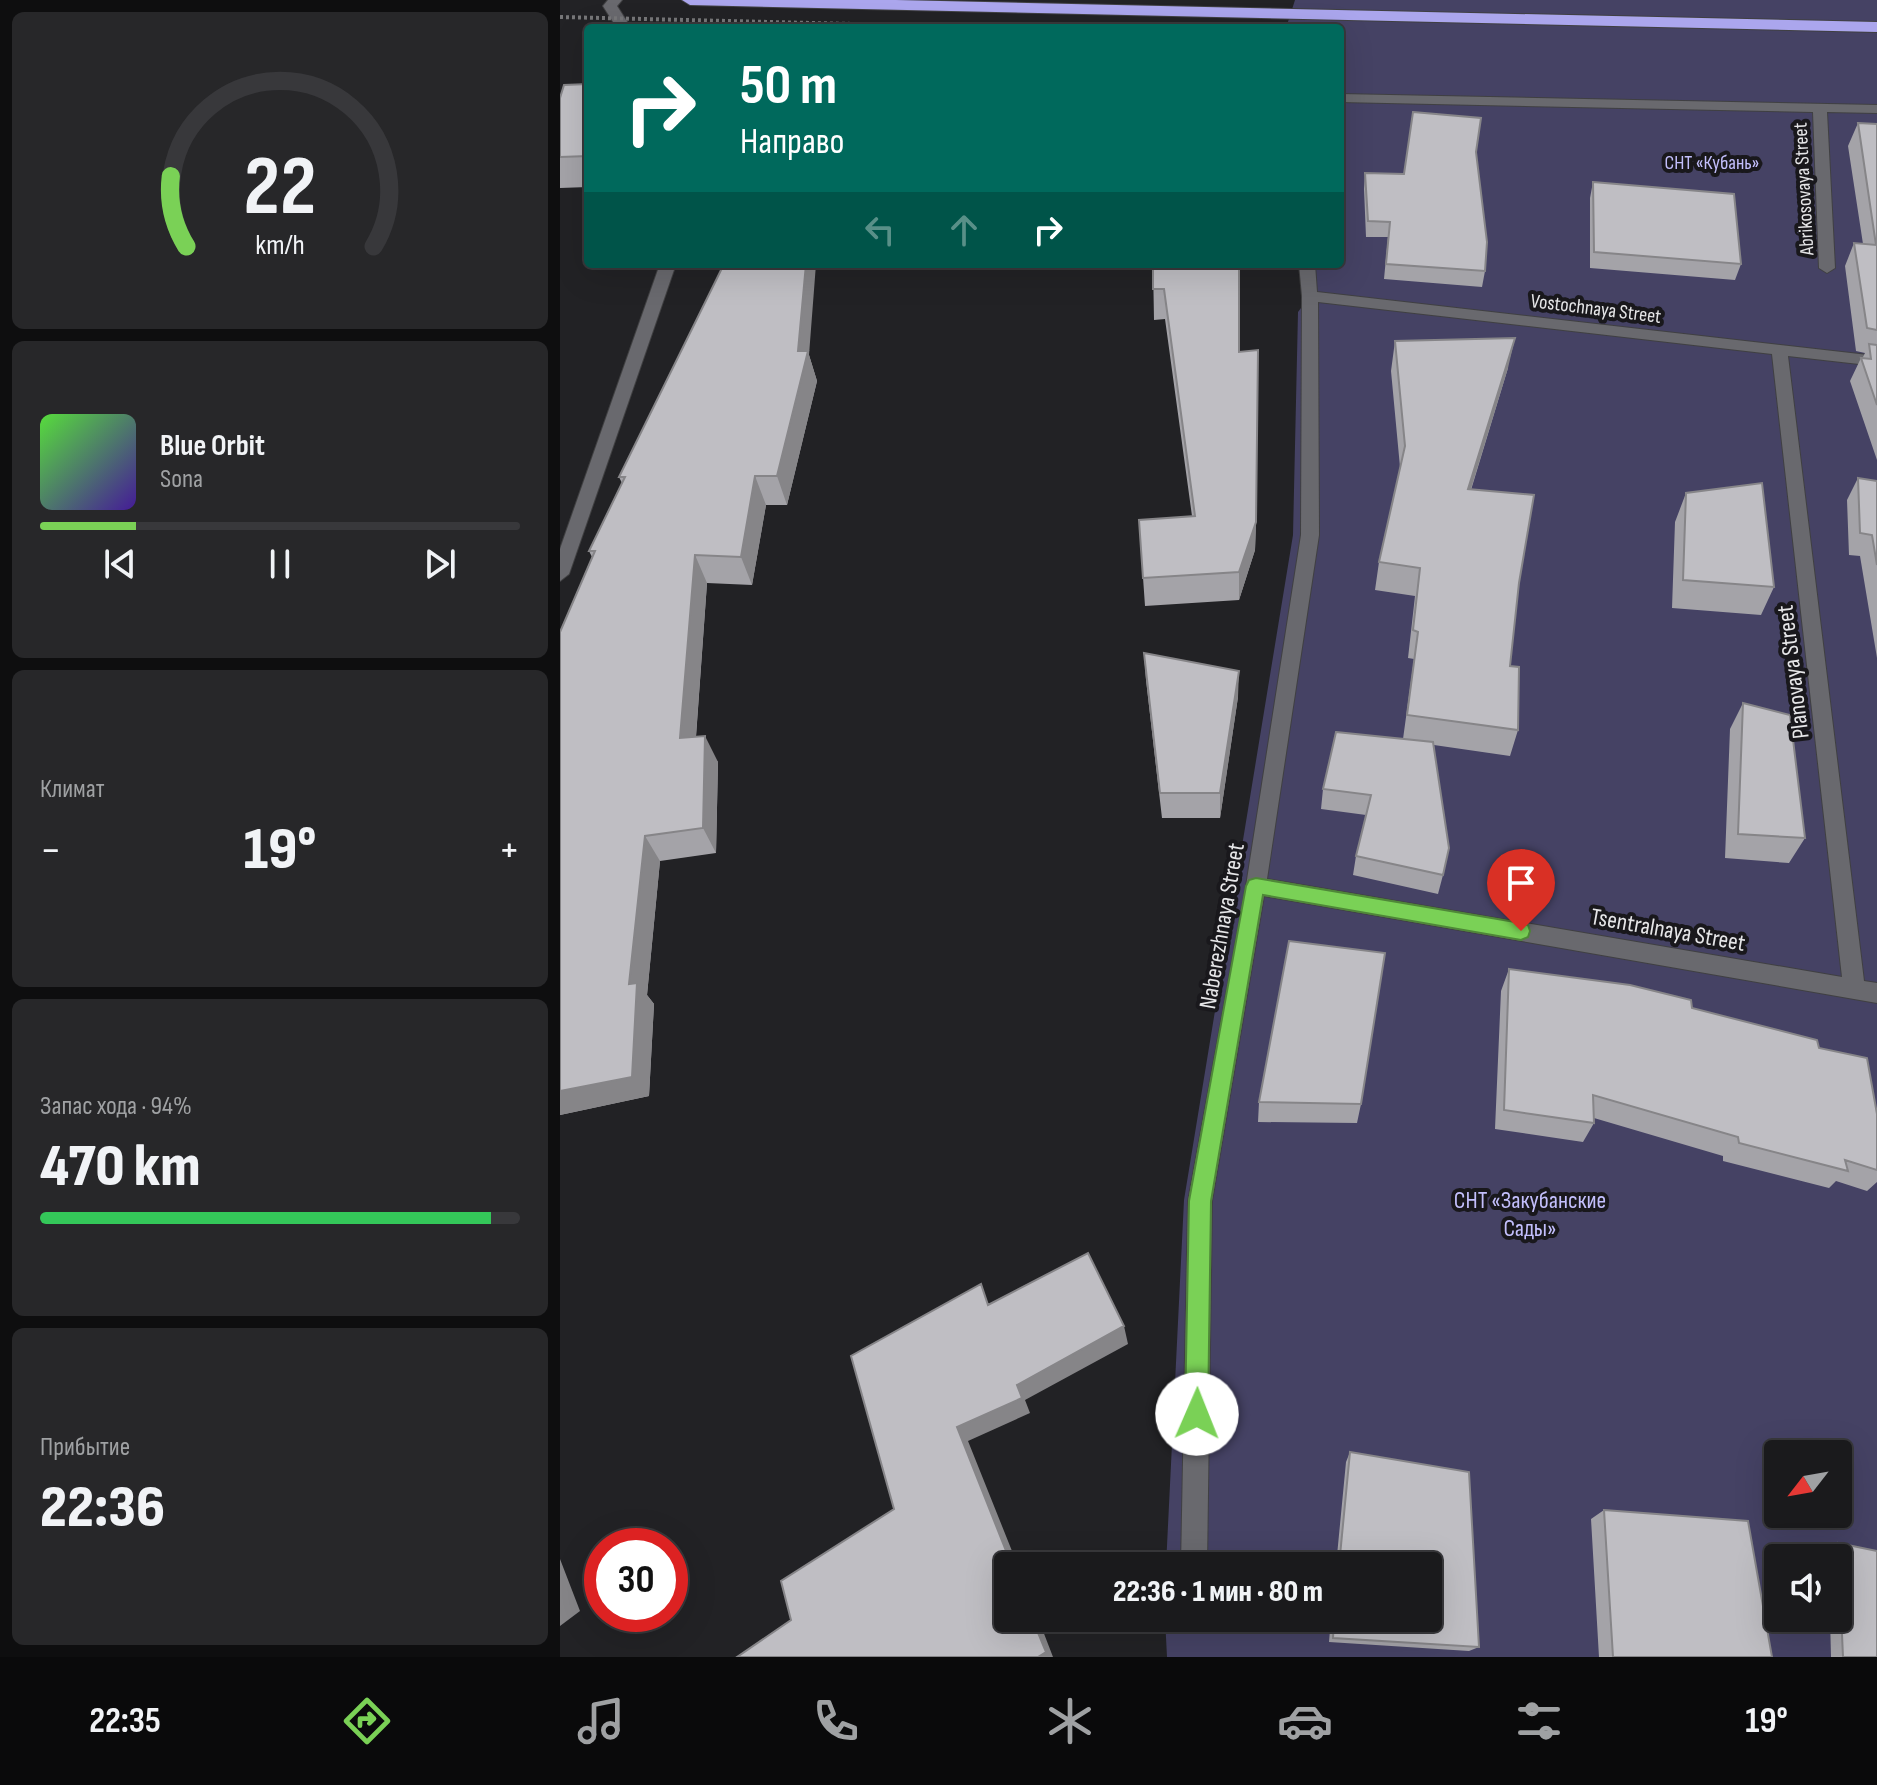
<!DOCTYPE html>
<html lang="ru">
<head>
<meta charset="utf-8">
<style>
	:root { --surface:#1a1a1c; --page:#272729; --text:#f1f3f6; --muted:#9fa1a3; --line:#38383b; --accent:#7ad156 }
	body { margin:0; font-family:"Sofia Sans Condensed",sans-serif; background:var(--page); color:var(--text); height:100vh; display:flex; flex-direction:column; font-size:30px; white-space:nowrap }
	* { box-sizing:border-box; margin:0 }
	p { font-size:26px; color:var(--muted) }
	.icon { flex:none; width:44px; height:44px; fill:none; stroke:currentColor; stroke-width:2; stroke-linecap:round; stroke-linejoin:round }
	.map { position:relative; flex:1; overflow:hidden }
	.drawer { display:flex; flex-direction:column; gap:12px; padding:12px; background:#0e0e0f; width:560px }
	.drawer>* { flex:none }
	.top-card { position:absolute; left:24px; top:24px; width:760px; height:244px; border-radius:8px; box-shadow:0 8px 32px #0002,0 0 0 2px var(--line); background:#00695c; color:#fff; overflow:hidden }
	.needle { width:52px; rotate:239deg }
	.buttons { position:absolute; left:1204px; top:1440px; display:grid; gap:16px }
	.buttons a { display:grid; place-items:center; width:88px; height:88px; border-radius:8px; background:var(--surface); box-shadow:0 8px 32px #0002,0 0 0 2px var(--line); font-size:40px }
	.speed { position:absolute; left:24px; top:1528px; display:flex; gap:16px; font-size:40px; font-weight:700; text-align:center }
	.speed>* { display:grid; place-content:center; width:104px; height:104px; border-radius:50%; background:var(--surface); box-shadow:0 8px 32px #0002,0 0 0 2px var(--line); line-height:1 }
	.speed .limit { border:12px solid #d22; background:#fff; color:#111 }
	.pin { position:absolute; display:grid; place-items:center; width:68px; height:68px; color:#fff; margin:-82px -34px; border-radius:50% 50% 50% 0; rotate:-45deg; box-shadow:0 0 8px #0007 }
	.pin .icon { rotate:45deg }
	.me { position:absolute; width:88px; margin:-44px; rotate:1deg; stroke-linejoin:round; filter:drop-shadow(0 0 6px #0008) }
	.turn { display:flex; align-items:center; gap:28px; height:168px; padding:0 24px; font-size:36px }
	.turn .icon { width:104px; height:104px; stroke-width:2.5 }
	.turn b { display:block; font-size:56px; line-height:68px }
	.lanes { display:flex; align-items:center; height:76px; padding:0 24px; background:#0003; justify-content:center; gap:40px; direction:ltr }
	.lanes .off { opacity:.35 }
	.big { font-size:60px; font-weight:800; line-height:1.1 }
	.drawer .widget { flex:1; display:flex; flex-direction:column; justify-content:center; gap:12px; min-width:0; padding:0 28px; border-radius:12px; background:var(--page) }
	.drawer .dial { align-items:center; gap:0 }
	.dial svg { height:208px; overflow:visible; fill:none; stroke:var(--line); stroke-width:7; stroke-linecap:round; text-anchor:middle }
	.dial text { fill:var(--text); stroke:none }
	.song { display:flex; align-items:center; gap:24px }
	.cover { width:96px; height:96px; border-radius:12px; background:linear-gradient(135deg,hsl(110 70% 55%),hsl(260 70% 35%)) }
	.played { height:8px; border-radius:4px; background:linear-gradient(90deg,var(--accent) 20%,var(--line) 20%) }
	.keys { display:flex; justify-content:space-around; direction:ltr }
	.heat { display:flex; justify-content:space-between; align-items:center; font-size:44px; direction:ltr }
	.charge { height:12px; border-radius:6px; background:linear-gradient(90deg,#34c759 94%,var(--line) 0) }
	.trip { position:absolute; left:434px; top:1552px; width:448px; height:80px; border-radius:8px; background:var(--surface); box-shadow:0 8px 32px #0002,0 0 0 2px var(--line); font-weight:800; line-height:80px; text-align:center }
	.menu { display:flex; height:128px; justify-content:space-around; align-items:center; background:#0a0a0b; color:var(--muted) }
	.menu .icon { width:56px; height:56px }
	.menu .on { color:var(--accent) }
	.menu b { font-size:36px; color:var(--text) }
	main { display:flex; flex:1; min-height:0 }
	.map>svg:first-child { display:block }
	.green { fill:#454264; fill-rule:evenodd }
	.lines { fill:none; stroke-linecap:round; stroke-linejoin:round }
	.minor-casing { stroke:#404042; stroke-width:2 }
	.highway-casing { stroke:#404042; stroke-width:2 }
	.minor { fill:#69696e; fill-rule:evenodd }
	.highway { fill:#aba6ed; fill-rule:evenodd }
	.path-bridge { stroke:#777779; stroke-width:4; stroke-dasharray:3 3; stroke-linecap:butt }
	.wall { fill:#a4a3a8 }
	.shaded-wall { fill:#868588 }
	.building { fill:#bfbec3; stroke:#868588; stroke-width:2 }
	.route { fill:#7ad156; stroke:#4f8838; stroke-width:2 }
	.labels { text-anchor:middle; dominant-baseline:central; stroke-width:8; stroke-linejoin:round; paint-order:stroke }
	.far-park-label { font-size:20px; fill:#c3bffc; stroke:#19181c }
	.far-street-label { font-size:20px; fill:#e6e6e8; stroke:#19181c }
	.street-label { font-size:24px; fill:#e6e6e8; stroke:#19181c }
	.park-label { font-size:24px; fill:#c3bffc; stroke:#19181c }
</style>
</head>
<body>
<main>
<section class="drawer">
<div class="widget dial"><svg viewBox="0 0 100 80">
<path d="M14 69A42 42 0 1 1 86 69"/>
<path d="M14 69A42 42 0 0 1 8 42" stroke="#7ad156"/>
<text x="50" y="56" font-size="32" font-weight="700">22</text>
<text x="50" y="72" font-size="11">km/h</text>
</svg></div>
<div class="widget">
<div class="song"><i class="cover"></i><div><b>Blue Orbit</b><p>Sona</p></div></div>
<div class="played"></div>
<div class="keys"><svg class="icon" aria-label="previous" viewBox="0 0 24 24"><path d="M18 5L8 12l10 7zM5 5v14"/></svg><svg class="icon" aria-label="pause" viewBox="0 0 24 24"><path d="M8 5v14M16 5v14"/></svg><svg class="icon" aria-label="next" viewBox="0 0 24 24"><path d="M6 5l10 7-10 7zM19 5v14"/></svg></div>
</div>
<div class="widget"><p>Климат</p>
<div class="heat"><a>−</a><b class="big">19°</b><a>+</a></div>
</div>
<div class="widget"><p>Запас хода · 94%</p><b class="big">470 km</b><div class="charge"></div></div>
<div class="widget"><p>Прибытие</p><b class="big">22:36</b></div>
</section>
<div class="map">
<svg width="1317" height="1657" viewBox="0 0 1317 1657">
	<rect width="100%" height="100%" fill="#222225"/>
	<path class="green" d="M735,0H1317V1657H607L605,1618H868V1566H606L624,1200L733,535L738,312L750,296L745,264H780V28H726ZM1218,1454H1278V1514H1218ZM1218,1558H1278V1618H1218Z"/>
	<g class="lines">
		<defs>
			<path id="minor" d="M48,0H62L57,6L71,28H57L43,6Z
				M780,94L1317,105V113L1267,112L1275,268L1267,273L1259,268L1253,112L780,102Z
				M100,264H116L9,574L0,581V549Z
				M739,264H755L757,292L1317,356V366L1228,356L1304,981L1317,983V1003L704,896L652,1201L647,1566H621L628,1201L686,886L741,535L742,296ZM758,302L1212,354L1282,977L707,879L759,535Z"/>
			<path id="highway" d="M122,0H336L1317,22V32L130,5Z"/>
		</defs>
		<use href="#minor" class="minor-casing"/>
		<use href="#highway" class="highway-casing"/>
		<use href="#minor" class="minor"/>
		<use href="#highway" class="highway"/>
		<path class="path-bridge" d="M0,17L294,24"/>
	</g>
	<path class="wall" d="M28,84V187L0,188V98Z
		M1298,123L1317,124V460L1290,381L1301,358L1302,359L1305,353L1296,351L1285,266L1294,243L1303,244L1288,146Z
		M916,152L925,271L922,287L824,279L828,237H806L804,189L805,173L844,174Z
		M1033,182L1181,264L1175,280L1030,268V198Z
		M593,264L679,352L696,522L695,550L679,600L585,606L579,520L632,516L605,319L594,320Z
		M835,341L948,368L911,490L959,583L950,666L958,730L950,756L874,745L883,875L878,894L793,875L796,856L806,815L761,809L763,789L843,739L854,659L848,658L855,596L815,590L819,562L840,467L831,371Z
		M249,355L257,381L227,505H206L192,585L147,583L136,737L158,762L156,853L100,861L87,995L94,1004L89,1096L0,1115V632L32,557L29,551L62,483L59,477Z
		M1298,478L1317,481V658L1300,556L1289,555L1287,500Z
		M1126,493L1214,587L1201,615L1112,608L1115,522Z
		M584,653L678,697L660,818H602L586,680Z
		M1183,703L1245,838L1229,863L1165,858L1170,729Z
		M949,969L1132,1008L1259,1048L1317,1114V1182L1307,1191L1276,1181L1269,1188L1163,1161V1156L1034,1118V1123L1023,1142L935,1129L941,991Z
		M699,1102L801,1104L797,1123L698,1122Z
		M790,1452L909,1472L919,1647L909,1651L769,1642L771,1618H868V1566H776L786,1462Z
		M1044,1510L1212,1657H1039L1031,1519Z
		M1278,1543L1317,1657H1271L1270,1618H1278V1558H1267V1547Z"/>
	<path class="shaded-wall" d="M246,264H256L249,355L257,381L227,505L217,476L238,351Z
		M955,338L948,368L902,518L908,489Z
		M195,476L206,505L192,585L181,557Z
		M696,522L695,550L679,600V572Z
		M135,555L147,583L134,763L120,738Z
		M679,671L678,697L660,818V793Z
		M145,736L158,762L156,853L143,828Z
		M85,836L100,861L87,995L94,1004L89,1096L0,1115V1091L69,984Z
		M564,1326L568,1344L465,1400L470,1413L408,1441L458,1566H452L397,1427L457,1385Z
		M0,1559L20,1611L0,1626Z
		M472,1618H478L493,1657H478Z"/>
	<path class="building" d="M28,84V156L0,157V98L4,85Z
		M853,112L921,118L916,152L927,242L925,271L826,264L830,222L808,221L805,173L844,174Z
		M1298,123L1317,124V330L1307,328L1294,243L1316,245Z
		M1033,182L1174,194L1181,264L1034,252Z
		M164,264H246L238,351H248L217,476H195L181,557L135,555L120,738L145,736L143,828L85,836L69,984L77,983L72,1077L0,1091V632L35,551H29L65,477H59Z
		M593,264H679V352L698,350L696,522L679,572L583,578L579,520L635,516L604,289H593Z
		M955,338L908,489L974,495L959,583L950,666L959,667L958,730L847,715L858,632L853,630L860,568L819,562L845,446L835,341Z
		M1309,344L1317,345V405L1301,358L1311,359Z
		M1298,478L1317,481V565L1312,535L1300,533Z
		M1202,483L1214,587L1123,580L1126,493Z
		M584,653L679,671L660,793H600Z
		M1183,703L1230,715L1245,838L1178,834Z
		M776,732L873,742L889,848L883,875L796,856L811,795L763,789Z
		M729,941L825,953L801,1104L699,1102Z
		M949,969L1070,985L1131,1000L1132,1008L1257,1040L1259,1048L1307,1058L1317,1114V1170L1285,1160L1288,1171L1179,1143L1178,1137L1033,1095L1034,1123L944,1110Z
		M528,1253L564,1326L457,1385L462,1398L397,1427L452,1566H448V1618H472L486,1652L478,1657H177L231,1620L221,1581L334,1509L291,1356L421,1284L428,1305Z
		M790,1452L909,1472L919,1647L773,1638L774,1618H868V1566H779Z
		M1044,1510L1188,1521L1212,1657H1053Z
		M1278,1543L1317,1551V1657H1283Z"/>
	<path class="route" d="M696,878L961,923L968,925L970,931L968,937L961,940L703,895L651,1201L648,1414L645,1422L637,1425L629,1422L625,1414L629,1201L686,886L689,880Z"/>
	<g class="labels">
		<g class="far-park-label">
			<text x="1152" y="163">СНТ «Кубань»</text>
		</g>
		<g class="far-street-label">
			<text transform="translate(1244 189) rotate(-93)">Abrikosovaya Street</text>
			<text transform="translate(1036 309) rotate(7)">Vostochnaya Street</text>
		</g>
		<g class="street-label">
			<text transform="translate(1233 672) rotate(-97)">Planovaya Street</text>
			<text transform="translate(662 926) rotate(-80)">Naberezhnaya Street</text>
			<text transform="translate(1108 930) rotate(10)">Tsentralnaya Street</text>
		</g>
		<g class="park-label">
			<text x="970" y="1200">СНТ «Закубанские<tspan x="970" dy="28">Сады»</tspan></text>
		</g>
	</g>
</svg>
<div class="buttons">
<a><svg class="needle" viewBox="-14 -14 28 28"><path d="M0-13l5 13h-10z" fill="#e53935"/><path d="M0 13l5-13h-10z" fill="#9fa1a3"/></svg></a>
<a><svg class="icon" aria-label="sound" viewBox="0 0 24 24"><path d="M4 9h4l5-4v14l-5-4H4zM17 9q2 3 0 6"/></svg></a>
</div>
<div class="speed"><div class="limit">30</div></div>
<div class="pin" style="left:961px;top:931px;background:#d93025"><svg class="icon" aria-label="arrive" viewBox="0 0 24 24"><path d="M6 21V4h12l-3 4 3 4H6"/></svg></div>
<svg class="me" style="left:637px;top:1414px" viewBox="-20 -20 40 40"><circle r="19" fill="#fff"/><path d="M0-13L10 11 0 6-10 11z" fill="#7ad156"/></svg>
<div class="trip">22:36 · 1 мин · 80 m</div>
<div class="top-card">
<div class="turn"><svg class="icon" aria-label="right" viewBox="0 0 24 24"><path d="M7 20v-9h11M14 6l5 5-5 5"/></svg><div><b>50 m</b>Направо</div></div>
<div class="lanes"><svg class="icon off" aria-label="left" viewBox="0 0 24 24"><path d="M17 20v-9H6M10 6l-5 5 5 5"/></svg><svg class="icon off" aria-label="ahead" viewBox="0 0 24 24"><path d="M12 20V5M6 11l6-6 6 6"/></svg><svg class="icon" aria-label="right" viewBox="0 0 24 24"><path d="M7 20v-9h11M14 6l5 5-5 5"/></svg></div>
</div>
</div>
</main>
<nav class="menu">
<b>22:35</b>
<svg class="icon on" aria-label="directions" viewBox="0 0 24 24"><path d="M12 3l9 9-9 9-9-9zM9 14v-3h6M13 9l2 2-2 2"/></svg>
<svg class="icon" aria-label="music" viewBox="0 0 24 24"><path d="M9 18V5l10-2v13"/><circle cx="6" cy="18" r="3"/><circle cx="16" cy="16" r="3"/></svg>
<svg class="icon" aria-label="phone" viewBox="0 0 24 24"><path d="M5 4h4l2 5-3 2q2 4 5 5l2-3 5 2v4C11 20 4 13 5 4z"/></svg>
<svg class="icon" aria-label="climate" viewBox="0 0 24 24"><path d="M12 3v18M4 7l16 10M4 17L20 7"/></svg>
<svg class="icon" aria-label="car" viewBox="0 0 24 24"><path d="M5 17H2v-5l4-1 3-4h7l3 4 3 1v5h-3M9 17h6M6 11h13"/><circle cx="7" cy="17" r="2"/><circle cx="17" cy="17" r="2"/></svg>
<svg class="icon" aria-label="filters" viewBox="0 0 24 24"><path d="M4 7h16M4 17h16"/><circle cx="9" cy="7" r="2"/><circle cx="15" cy="17" r="2"/></svg>
<b>19°</b>
</nav>
</body>
</html>
